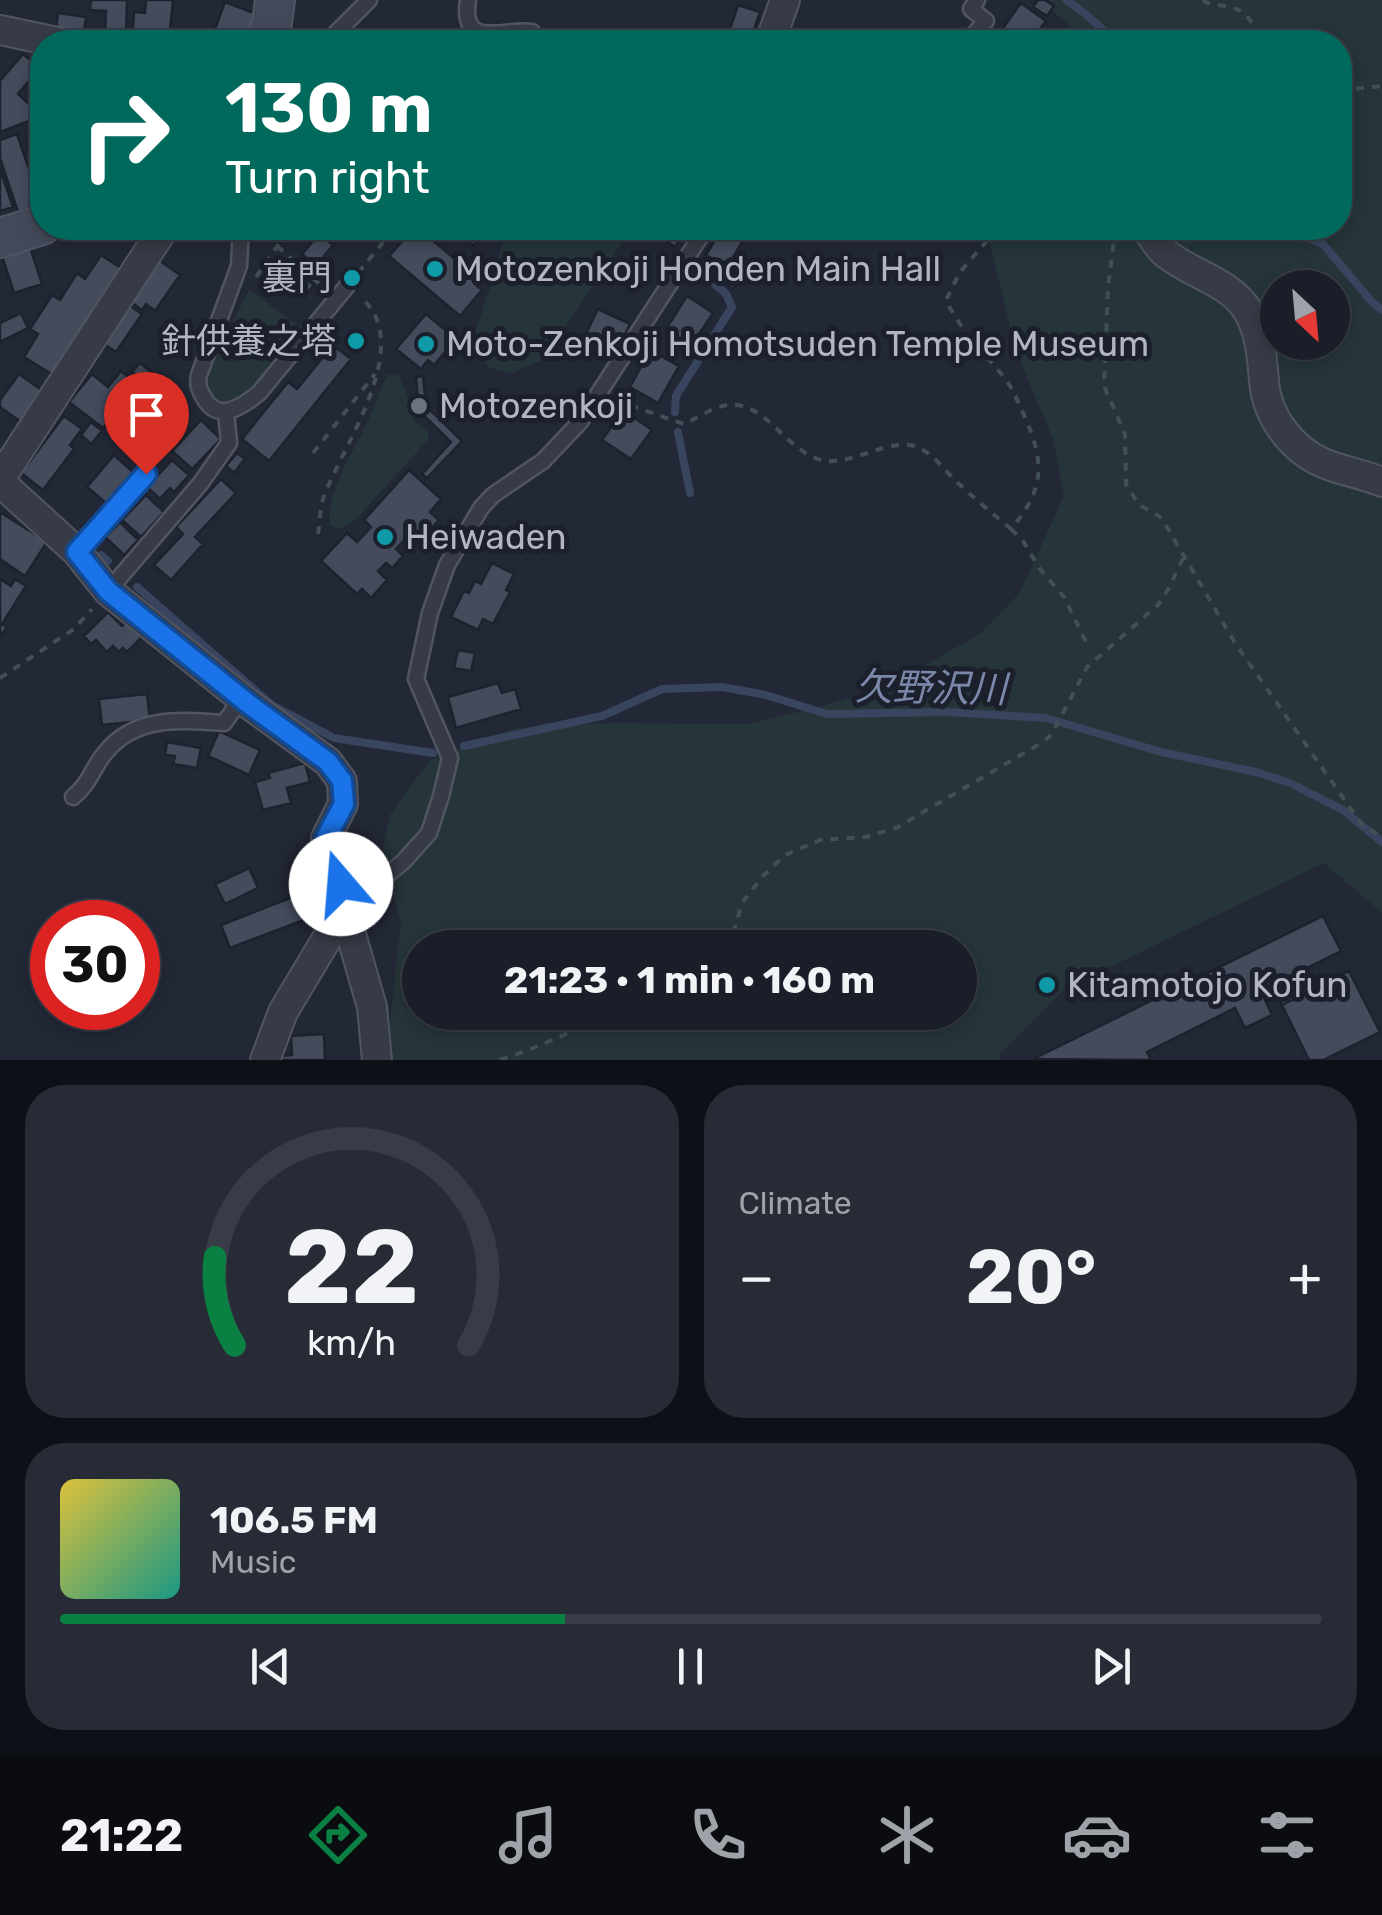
<!DOCTYPE html>
<html lang="en">
<head>
<meta charset="utf-8">
<style>
	:root { --surface:#1a1e29; --page:#272b35; --text:#f1f3f6; --muted:#9fa2a8; --line:#383c46; --accent:#0b8043 }
	body { margin:0; font-family:Rubik,"Noto Sans JP",sans-serif; background:var(--page); color:var(--text); height:100vh; display:flex; flex-direction:column; font-size:38px; white-space:nowrap }
	* { box-sizing:border-box; margin:0 }
	p { font-size:32px; color:var(--muted) }
	.icon { flex:none; width:55px; height:55px; fill:none; stroke:currentColor; stroke-width:2; stroke-linecap:round; stroke-linejoin:round }
	.map { position:relative; height:1060px; overflow:hidden }
	.sheet { display:flex; flex-direction:column; gap:25px; padding:25px; background:#0e1017; flex:1 }
	.sheet>* { flex:none }
	.top-card { position:absolute; left:30px; top:30px; width:1322px; height:210px; border-radius:40px; box-shadow:0 5px 15px #0003,0 0 0 2px var(--line); background:#00695c; color:#fff; overflow:hidden }
	.needle { width:65px; rotate:154deg }
	.controls { position:absolute; left:1260px; top:270px; display:grid; gap:20px }
	.controls a { display:grid; place-items:center; width:90px; height:90px; border-radius:50%; background:var(--surface); box-shadow:0 5px 15px #0003,0 0 0 2px var(--line); font-size:50px }
	.speed { position:absolute; left:30px; top:900px; display:flex; gap:20px; font-size:50px; font-weight:700; text-align:center }
	.speed>* { display:grid; place-content:center; width:130px; height:130px; border-radius:50%; background:var(--surface); box-shadow:0 5px 15px #0003,0 0 0 2px var(--line); line-height:1 }
	.speed .limit { border:15px solid #d22; background:#fff; color:#111 }
	.pin { position:absolute; display:grid; place-items:center; width:85px; height:85px; color:#fff; margin:-102px -42px; border-radius:50% 50% 50% 0; rotate:-45deg; box-shadow:0 0 10px #0007 }
	.pin .icon { rotate:45deg }
	.me { position:absolute; width:110px; margin:-55px; rotate:342deg; stroke-linejoin:round; filter:drop-shadow(0 0 8px #0008) }
	.turn { display:flex; align-items:center; gap:35px; height:210px; padding:0 30px; font-size:45px }
	.turn .icon { width:130px; height:130px; stroke-width:2.5 }
	.turn b { display:block; font-size:70px; line-height:85px }
	.big { font-size:75px; font-weight:700; line-height:1.1 }
	.sheet .tile { flex:1; display:flex; flex-direction:column; justify-content:center; gap:15px; min-width:0; padding:0 35px; border-radius:40px; background:var(--page) }
	.sheet .dial { align-items:center; gap:0 }
	.dial svg { height:260px; overflow:visible; fill:none; stroke:var(--line); stroke-width:7; stroke-linecap:round; text-anchor:middle }
	.dial text { fill:var(--text); stroke:none }
	.song { display:flex; align-items:center; gap:30px }
	.cover { width:120px; height:120px; border-radius:15px; background:linear-gradient(135deg,hsl(50 70% 55%),hsl(170 70% 35%)) }
	.played { height:10px; border-radius:5px; background:linear-gradient(90deg,var(--accent) 40%,var(--line) 40%) }
	.keys { display:flex; justify-content:space-around; direction:ltr }
	.heat { display:flex; justify-content:space-between; align-items:center; font-size:55px; direction:ltr }
	.sheet .tiles { flex:1; display:grid; gap:25px; grid-template-columns:1fr 1fr }
	.tile:last-child { grid-column:span 2 }
	.trip { position:absolute; left:402px; top:930px; width:575px; height:100px; border-radius:50px; background:var(--surface); box-shadow:0 5px 15px #0003,0 0 0 2px var(--line); font-weight:700; line-height:100px; text-align:center }
	.tab-bar { display:flex; height:160px; justify-content:space-around; align-items:center; background:#0a0c10; color:var(--muted) }
	.tab-bar .icon { width:70px; height:70px }
	.tab-bar .active { color:var(--accent) }
	.tab-bar b { font-size:45px; color:var(--text) }
	.map>svg:first-child { display:block }
	.green { fill:#263539; fill-rule:evenodd }
	.lines { fill:none; stroke-linecap:round; stroke-linejoin:round }
	.stream { stroke:#39445f; stroke-width:8 }
	.building { fill:#444b5b; stroke:#1d222e; stroke-width:2.5 }
	.service-casing { stroke:#515562; stroke-width:19 }
	.minor-casing { stroke:#515562; stroke-width:32 }
	.secondary-casing { stroke:#515562; stroke-width:42 }
	.path { stroke:#425055; stroke-width:4; stroke-dasharray:8 8; stroke-linecap:butt }
	.service { stroke:#363b47; stroke-width:14 }
	.minor { stroke:#363b47; stroke-width:28 }
	.secondary { stroke:#44495a; stroke-width:38 }
	.route-casing { stroke:#114b97; stroke-width:25 }
	.route { stroke:#1a73e8; stroke-width:18 }
	.culture-dot { fill:#0f9aa8; stroke:#1b202c; stroke-width:4 }
	.worship-dot { fill:#6b7280; stroke:#1b202c; stroke-width:4 }
	.labels { text-anchor:middle; dominant-baseline:central; stroke-width:10; stroke-linejoin:round; paint-order:stroke }
	.poi-label { font-size:35px; fill:#b1b5c4; stroke:#1b202c; text-anchor:start }
	.water-label { font-size:38px; font-style:italic; fill:#7b88aa; stroke:#1b202c }
</style>
</head>
<body>
<div class="map">
<svg width="1382" height="1060" viewBox="0 0 1382 1060">
	<rect width="100%" height="100%" fill="#232837"/>
	<path class="green" d="M1041,0H1382V913L1324,863L1065,989L1000,1054V1060H386L401,922L382,853L390,815L429,761L469,743L517,728L611,723L749,724L822,706L887,687L981,633L1019,594L1064,496L1054,442L1015,348L990,244L994,228H1340V42H1087ZM1278,288H1332V342H1278ZM420,948H960V1012H420Z
		M506,228H630L629,232L543,360L512,373L488,367L472,342L494,275Z
		M249,290L303,329L243,399L228,407C208,399 207,398 205,377Z
		M398,374L410,401L413,420L428,431V440L353,522L338,529L329,524C329,484 357,447 372,412C378,399 380,386 387,375Z"/>
	<g class="lines">
		<path class="stream" d="M1066,0L1083,12L1117,42
			M1284,228L1323,244L1373,303L1382,310
			M675,412L676,396L732,307L726,294L694,265
			M678,432L690,493
			M101,555L108,561
			M137,587L272,705L334,738L433,753
			M464,746L602,716L662,689L722,687L766,695L827,714L947,712L1046,718L1161,752L1256,772L1290,783L1343,810L1382,842"/>
	</g>
	<path class="building" d="M91,0H127L126,38L105,37L106,11L90,10Z
		M146,0H173L169,40L157,39V42H132L134,12L145,13Z
		M1038,0H1045L1054,6L1047,16L1033,7Z
		M225,2L264,17L254,42H210Z
		M1021,3L1046,21L1030,42H993Z
		M738,5L760,12L751,39L729,32Z
		M58,13L86,17L84,32L56,29Z
		M830,31L847,41V42H823Z
		M23,54L40,68L18,94L42,116L0,132V81Z
		M17,134L41,204L18,212L0,158V140Z
		M42,138V171H36L27,144Z
		M0,169L13,207L0,211Z
		M111,228H132L134,235L115,241Z
		M414,228H418L481,281L477,286L482,290L460,316L389,256Z
		M452,228H487L473,245Z
		M665,228H688L675,247L659,236Z
		M722,228H751L727,267L706,255Z
		M319,234L333,245L316,266L302,254Z
		M30,247L42,284L14,293L2,256Z
		M101,255L121,268L53,375L24,357L38,334L30,329L52,295L60,300L77,273L85,279Z
		M159,260L180,275L155,311L146,304L142,310L131,302Z
		M737,269L745,278L732,289L724,280Z
		M300,274L314,285L303,298L289,287Z
		M687,296L713,313L690,348L664,332Z
		M127,304L142,314L116,352L101,342Z
		M598,309L630,324L613,359L581,344Z
		M21,313L28,328L0,342V323Z
		M426,314L456,339L434,365L428,360L421,369L396,349Z
		M333,345L351,359L269,461L242,439L288,382L297,389Z
		M653,352L679,366L658,403L630,387L643,363L646,365Z
		M140,363L155,375L147,384L132,372Z
		M121,371L146,391L128,413L120,407L103,428L69,402L92,374L108,387Z
		M19,374L43,391L21,422L0,407V400Z
		M423,376L426,406L462,441L427,478L422,474L451,442L419,411L416,377Z
		M623,410L652,430L631,459L602,440Z
		M64,416L82,429L70,445L74,449L43,490L21,473Z
		M201,420L221,439L192,469L172,451Z
		M91,422L102,431L91,444L81,435Z
		M237,453L245,459L234,473L226,466Z
		M114,455L133,472L106,503L87,487Z
		M172,460L189,475L174,492L170,488L160,499L147,487Z
		M409,470L441,499L430,512L439,520L420,541L411,533L396,549L403,556L392,568L386,563L378,571L387,580L371,598L362,589L357,594L321,561L347,533L357,542L371,527L364,520Z
		M221,479L236,493L195,537L203,544L171,580L154,565L183,534L176,527Z
		M146,495L164,512L141,537L122,520Z
		M0,512L47,542L25,576L0,559Z
		M120,522L138,540L124,555L105,537Z
		M492,563L514,574L506,590L510,592L493,624L483,619L478,630L451,617L464,591L469,593L475,581L481,584Z
		M0,579L11,586L15,579L26,586L2,624L7,627L0,637Z
		M108,612L122,626L130,619L145,634L127,652L123,648L119,652L113,646L107,652L96,640L91,644L84,636Z
		M458,650L475,653L471,671L454,668Z
		M498,683L502,693L515,689L521,709L456,728L448,697Z
		M147,694L150,720L102,725L99,699Z
		M219,731L260,750L249,775L208,756Z
		M167,742L201,748L197,768L173,764L175,756L165,755Z
		M305,763L310,782L287,788L291,803L263,810L255,782L270,778L268,773Z
		M249,868L258,888L225,904L215,884Z
		M295,896L304,920L230,948L221,925Z
		M1323,916L1341,951L1261,991L1272,1015L1245,1028L1235,1008L1147,1052L1151,1060L1033,1059Z
		M1349,971L1380,1032L1323,1060H1309L1282,1005Z
		M1293,975L1302,995L1282,1005L1272,985Z
		M324,1034L325,1060H280L279,1056L292,1055L291,1036Z"/>
	<g class="lines">
		<defs>
			<path id="service" d="M468,0C460,51 505,28 532,32L539,42
				M327,42L369,0
				M967,42L986,21L971,9L977,0
				M241,228L239,266L199,375C197,384 199,390 204,398C218,423 242,407 259,393L347,286
				M77,552L146,475
				M108,591L200,484L229,443L226,412
				M73,797C91,782 91,770 105,753C135,715 181,720 224,723L242,698
				M344,910L403,862L429,833L441,796L450,758L416,679L430,613L447,565L481,508L493,495L543,461L580,422L706,228"/>
			<path id="minor" d="M0,30L57,42
				M770,42L785,0
				M1146,228C1151,235 1157,245 1164,252C1188,273 1228,281 1246,308C1260,329 1262,356 1264,381C1267,419 1295,454 1331,466C1348,472 1365,475 1382,482
				M0,479L164,228
				M0,482L77,552L108,591L250,705L328,762L342,781L343,804L326,838L338,858L344,910L372,1007L377,1060
				M265,1060L283,1012L344,910"/>
			<path id="secondary" d="M265,42L272,23L275,0
				M0,238L42,225"/>
		</defs>
		<use href="#service" class="service-casing"/>
		<use href="#minor" class="minor-casing"/>
		<use href="#secondary" class="secondary-casing"/>
		<path class="path" d="M1203,0L1207,3C1245,10 1245,7 1261,42
			M1340,90L1382,86
			M382,228L396,239
			M1111,228L1114,240L1108,287L1104,386L1125,434L1126,484L1139,505L1159,516L1164,522L1235,643L1362,825L1382,837
			M369,235L376,228
			M1299,242L1302,228
			M277,246L322,286
			M358,273L395,228
			M256,277L290,228
			M615,407L626,404L684,424C697,418 713,407 727,405C766,399 788,456 826,461C854,464 891,437 917,447C933,453 946,472 958,483C975,499 993,514 1011,529C1045,489 1045,462 1024,415C1019,404 1014,392 1007,381C986,354 961,332 946,300L960,272L998,228
			M313,453L375,374
			M1011,529L1023,541L1040,569L1064,597L1087,644
			M318,534C320,522 320,507 324,496C342,447 417,343 360,297
			M0,678L74,629L92,609
			M729,948L742,903L763,876L785,855L820,840L866,837L896,828L1043,742L1052,734L1087,667L1158,605L1169,588L1184,556
			M643,1012C669,1020 695,1036 717,1012
			M500,1060L531,1049L618,1012"/>
		<use href="#service" class="service"/>
		<use href="#minor" class="minor"/>
		<use href="#secondary" class="secondary"/>
	</g>
	<g class="lines">
		<defs>
			<path id="route" d="M146,474L77,552L108,591L250,705L328,762L342,781L344,804L326,838L338,858L341,884"/>
		</defs>
		<use href="#route" class="route-casing"/>
		<use href="#route" class="route"/>
	</g>
	<g class="culture-dot">
		<circle cx="435" cy="269" r="10"/>
		<circle cx="352" cy="278" r="10"/>
		<circle cx="356" cy="341" r="10"/>
		<circle cx="426" cy="344" r="10"/>
		<circle cx="385" cy="537" r="10"/>
		<circle cx="1047" cy="985" r="10"/>
	</g>
	<circle class="worship-dot" cx="419" cy="406" r="10"/>
	<g class="labels">
		<g class="poi-label">
			<text x="455" y="269">Motozenkoji Honden Main Hall</text>
			<text x="332" y="278" text-anchor="end">裏門</text>
			<text x="336" y="341" text-anchor="end">針供養之塔</text>
			<text x="446" y="344">Moto-Zenkoji Homotsuden Temple Museum</text>
			<text x="439" y="406">Motozenkoji</text>
			<text x="405" y="537">Heiwaden</text>
			<text x="1067" y="985">Kitamotojo Kofun</text>
		</g>
		<g class="water-label">
			<text transform="translate(931 688) rotate(1)">欠野沢川</text>
		</g>
	</g>
</svg>
<div class="controls">
<a><svg class="needle" viewBox="-14 -14 28 28"><path d="M0-13l5 13h-10z" fill="#e53935"/><path d="M0 13l5-13h-10z" fill="#9fa2a8"/></svg></a>
</div>
<div class="speed"><div class="limit">30</div></div>
<div class="pin" style="left:146px;top:474px;background:#d93025"><svg class="icon" aria-label="arrive" viewBox="0 0 24 24"><path d="M6 21V4h12l-3 4 3 4H6"/></svg></div>
<svg class="me" style="left:341px;top:884px" viewBox="-20 -20 40 40"><circle r="19" fill="#fff"/><path d="M0-13L10 11 0 6-10 11z" fill="#1a73e8"/></svg>
<div class="trip">21:23 · 1 min · 160 m</div>
<div class="top-card">
<div class="turn"><svg class="icon" aria-label="right" viewBox="0 0 24 24"><path d="M7 20v-9h11M14 6l5 5-5 5"/></svg><div><b>130 m</b>Turn right</div></div>
</div>
</div>
<section class="sheet">
<div class="tiles">
<div class="tile dial"><svg viewBox="0 0 100 80">
<path d="M14 69A42 42 0 1 1 86 69"/>
<path d="M14 69A42 42 0 0 1 8 42" stroke="#0b8043"/>
<text x="50" y="56" font-size="32" font-weight="700">22</text>
<text x="50" y="72" font-size="11">km/h</text>
</svg></div>
<div class="tile"><p>Climate</p>
<div class="heat"><a>−</a><b class="big">20°</b><a>+</a></div>
</div>
<div class="tile">
<div class="song"><i class="cover"></i><div><b>106.5 FM</b><p>Music</p></div></div>
<div class="played"></div>
<div class="keys"><svg class="icon" aria-label="previous" viewBox="0 0 24 24"><path d="M18 5L8 12l10 7zM5 5v14"/></svg><svg class="icon" aria-label="pause" viewBox="0 0 24 24"><path d="M8 5v14M16 5v14"/></svg><svg class="icon" aria-label="next" viewBox="0 0 24 24"><path d="M6 5l10 7-10 7zM19 5v14"/></svg></div>
</div>
</div>
</section>
<nav class="tab-bar">
<b>21:22</b>
<svg class="icon active" aria-label="directions" viewBox="0 0 24 24"><path d="M12 3l9 9-9 9-9-9zM9 14v-3h6M13 9l2 2-2 2"/></svg>
<svg class="icon" aria-label="music" viewBox="0 0 24 24"><path d="M9 18V5l10-2v13"/><circle cx="6" cy="18" r="3"/><circle cx="16" cy="16" r="3"/></svg>
<svg class="icon" aria-label="phone" viewBox="0 0 24 24"><path d="M5 4h4l2 5-3 2q2 4 5 5l2-3 5 2v4C11 20 4 13 5 4z"/></svg>
<svg class="icon" aria-label="climate" viewBox="0 0 24 24"><path d="M12 3v18M4 7l16 10M4 17L20 7"/></svg>
<svg class="icon" aria-label="car" viewBox="0 0 24 24"><path d="M5 17H2v-5l4-1 3-4h7l3 4 3 1v5h-3M9 17h6M6 11h13"/><circle cx="7" cy="17" r="2"/><circle cx="17" cy="17" r="2"/></svg>
<svg class="icon" aria-label="filters" viewBox="0 0 24 24"><path d="M4 7h16M4 17h16"/><circle cx="9" cy="7" r="2"/><circle cx="15" cy="17" r="2"/></svg>
</nav>
</body>
</html>
